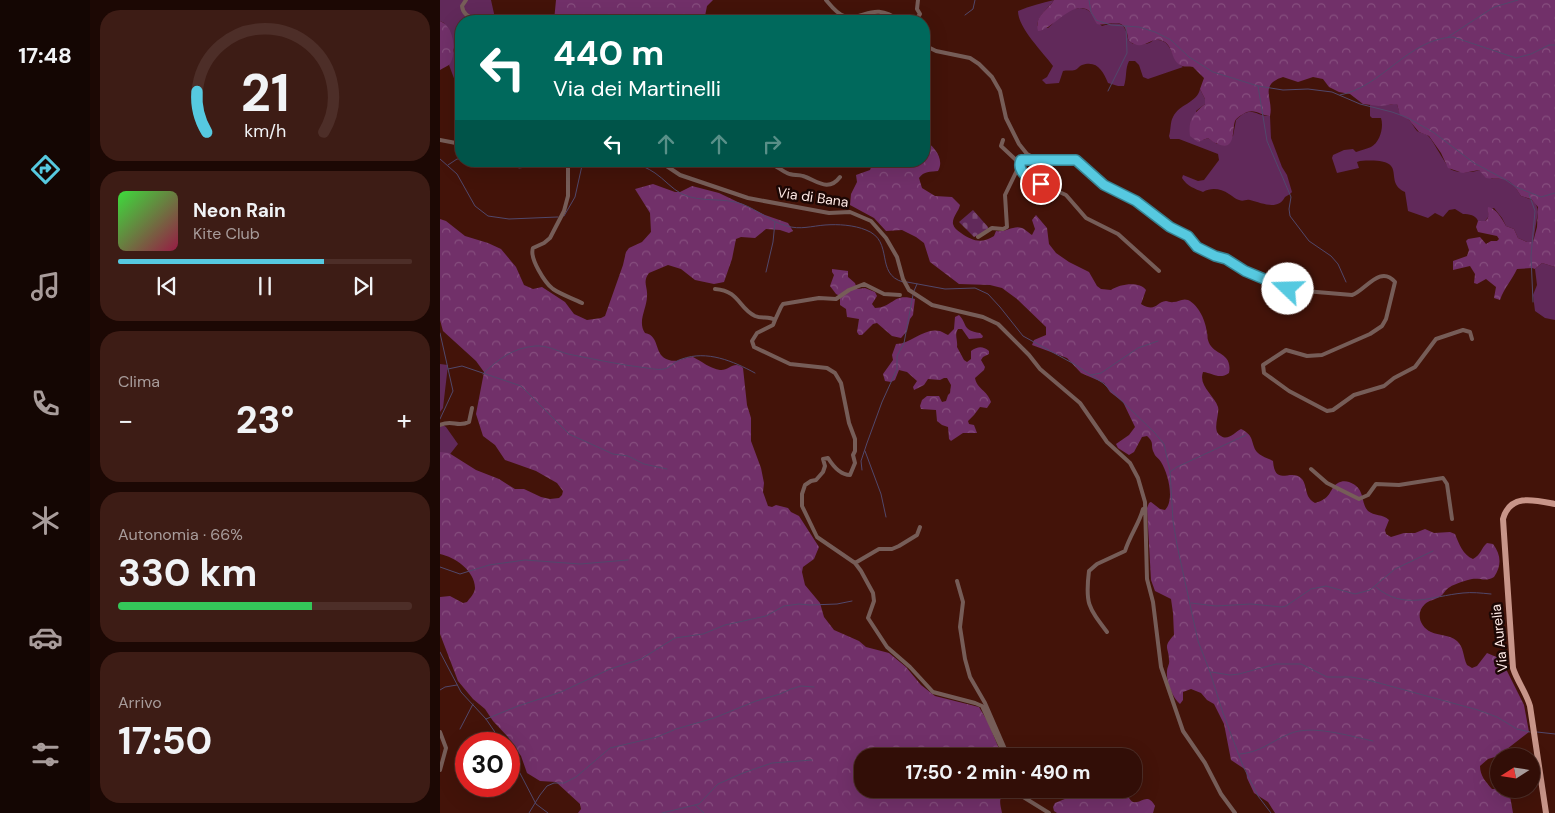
<!DOCTYPE html>
<html lang="it">
<head>
<meta charset="utf-8">
<style>
	:root { --surface:#320e07; --page:#3d1c15; --text:#f1f3f6; --muted:#a89c9b; --line:#4d2e28; --accent:#56c9e0 }
	body { margin:0; font-family:"DM Sans",sans-serif; background:var(--page); color:var(--text); height:100vh; display:flex; flex-direction:column; font-size:19px; white-space:nowrap }
	* { box-sizing:border-box; margin:0 }
	p { font-size:16px; color:var(--muted) }
	.icon { flex:none; width:28px; height:28px; fill:none; stroke:currentColor; stroke-width:2; stroke-linecap:round; stroke-linejoin:round }
	.map { position:relative; flex:1; overflow:hidden }
	.drawer { display:flex; flex-direction:column; gap:10px; padding:10px; background:#1c0804; width:350px }
	.drawer>* { flex:none }
	.guide { position:absolute; left:15px; top:15px; width:475px; height:152px; border-radius:20px; box-shadow:0 5px 20px #0002,0 0 0 1px var(--line); background:#00695c; color:#fff; overflow:hidden }
	.needle { width:32px; rotate:258deg }
	.fabs { position:absolute; left:1050px; top:748px; display:grid; gap:10px }
	.fabs a { display:grid; place-items:center; width:50px; height:50px; border-radius:50%; background:var(--surface); box-shadow:0 5px 20px #0002,0 0 0 1px var(--line); font-size:25px }
	.speed { position:absolute; left:15px; top:732px; display:flex; gap:10px; font-size:25px; font-weight:700; text-align:center }
	.speed>* { display:grid; place-content:center; width:65px; height:65px; border-radius:50%; background:var(--surface); box-shadow:0 5px 20px #0002,0 0 0 1px var(--line); line-height:1 }
	.speed .limit { border:8px solid #d22; background:#fff; color:#111 }
	.pin { position:absolute; display:grid; place-items:center; width:42px; height:42px; color:#fff; margin:-21px; border:2px solid #fff; border-radius:50%; box-shadow:0 1px 5px #0007 }
	.me { position:absolute; width:55px; margin:-28px; rotate:291deg; stroke-linejoin:round; filter:drop-shadow(0 0 4px #0008) }
	.turn { display:flex; align-items:center; gap:18px; height:105px; padding:0 15px; font-size:22px }
	.turn .icon { width:65px; height:65px; stroke-width:2.5 }
	.turn b { display:block; font-size:35px; line-height:42px }
	.lanes { display:flex; align-items:center; height:48px; padding:0 15px; background:#0003; justify-content:center; gap:25px; direction:ltr }
	.lanes .off { opacity:.35 }
	.big { font-size:38px; font-weight:700; line-height:1.1 }
	.drawer .widget { flex:1; display:flex; flex-direction:column; justify-content:center; gap:8px; min-width:0; padding:0 18px; border-radius:20px; background:var(--page) }
	.drawer .dial { align-items:center; gap:0 }
	.dial svg { height:130px; overflow:visible; fill:none; stroke:var(--line); stroke-width:7; stroke-linecap:round; text-anchor:middle }
	.dial text { fill:var(--text); stroke:none }
	.song { display:flex; align-items:center; gap:15px }
	.cover { width:60px; height:60px; border-radius:8px; background:linear-gradient(135deg,hsl(120 70% 55%),hsl(340 70% 35%)) }
	.played { height:5px; border-radius:2px; background:linear-gradient(90deg,var(--accent) 70%,var(--line) 70%) }
	.keys { display:flex; justify-content:space-around; direction:ltr }
	.heat { display:flex; justify-content:space-between; align-items:center; font-size:28px; direction:ltr }
	.charge { height:8px; border-radius:4px; background:linear-gradient(90deg,#34c759 66%,var(--line) 0) }
	.trip { position:absolute; left:414px; top:748px; width:288px; height:50px; border-radius:20px; background:var(--surface); box-shadow:0 5px 20px #0002,0 0 0 1px var(--line); font-weight:700; line-height:50px; text-align:center }
	main { display:flex; flex:1; min-height:0 }
	.tabs { display:flex; flex-direction:column; width:90px; justify-content:space-around; align-items:center; background:#140603; color:var(--muted) }
	.tabs .icon { width:35px; height:35px }
	.tabs .current { color:var(--accent) }
	.tabs b { font-size:22px; color:var(--text) }
	.map>svg:first-child { display:block }
	.grass { fill:#61295a }
	.forest { fill:url(#forest-crowns) }
	.cemetery { fill:url(#cemetery-stones) }
	.lines { fill:none; stroke-linecap:round; stroke-linejoin:round }
	.stream { stroke:#51486b; stroke-width:1 }
	.street { stroke:#765d58; stroke-width:4 }
	.primary { stroke:#c89589; stroke-width:6 }
	.route-casing { stroke:#388392; stroke-width:12 }
	.route { stroke:#56c9e0; stroke-width:9 }
	.labels { text-anchor:middle; dominant-baseline:central; stroke-width:5; stroke-linejoin:round; paint-order:stroke }
	.street-label { font-size:14px; fill:#ffeae6; stroke:#1c0704 }
</style>
</head>
<body>
<main>
<nav class="tabs">
<b>17:48</b>
<svg class="icon current" aria-label="directions" viewBox="0 0 24 24"><path d="M12 3l9 9-9 9-9-9zM9 14v-3h6M13 9l2 2-2 2"/></svg>
<svg class="icon" aria-label="music" viewBox="0 0 24 24"><path d="M9 18V5l10-2v13"/><circle cx="6" cy="18" r="3"/><circle cx="16" cy="16" r="3"/></svg>
<svg class="icon" aria-label="phone" viewBox="0 0 24 24"><path d="M5 4h4l2 5-3 2q2 4 5 5l2-3 5 2v4C11 20 4 13 5 4z"/></svg>
<svg class="icon" aria-label="climate" viewBox="0 0 24 24"><path d="M12 3v18M4 7l16 10M4 17L20 7"/></svg>
<svg class="icon" aria-label="car" viewBox="0 0 24 24"><path d="M5 17H2v-5l4-1 3-4h7l3 4 3 1v5h-3M9 17h6M6 11h13"/><circle cx="7" cy="17" r="2"/><circle cx="17" cy="17" r="2"/></svg>
<svg class="icon" aria-label="filters" viewBox="0 0 24 24"><path d="M4 7h16M4 17h16"/><circle cx="9" cy="7" r="2"/><circle cx="15" cy="17" r="2"/></svg>
</nav>
<section class="drawer">
<div class="widget dial"><svg viewBox="0 0 100 80">
<path d="M14 69A42 42 0 1 1 86 69"/>
<path d="M14 69A42 42 0 0 1 8 44" stroke="#56c9e0"/>
<text x="50" y="56" font-size="32" font-weight="700">21</text>
<text x="50" y="72" font-size="11">km/h</text>
</svg></div>
<div class="widget">
<div class="song"><i class="cover"></i><div><b>Neon Rain</b><p>Kite Club</p></div></div>
<div class="played"></div>
<div class="keys"><svg class="icon" aria-label="previous" viewBox="0 0 24 24"><path d="M18 5L8 12l10 7zM5 5v14"/></svg><svg class="icon" aria-label="pause" viewBox="0 0 24 24"><path d="M8 5v14M16 5v14"/></svg><svg class="icon" aria-label="next" viewBox="0 0 24 24"><path d="M6 5l10 7-10 7zM19 5v14"/></svg></div>
</div>
<div class="widget"><p>Clima</p>
<div class="heat"><a>−</a><b class="big">23°</b><a>+</a></div>
</div>
<div class="widget"><p>Autonomia · 66%</p><b class="big">330 km</b><div class="charge"></div></div>
<div class="widget"><p>Arrivo</p><b class="big">17:50</b></div>
</section>
<div class="map">
<svg width="1115" height="813" viewBox="0 0 1115 813">
	<defs>
		<pattern id="forest-crowns" width="20" height="18" patternUnits="userSpaceOnUse" patternTransform="scale(1.25)"><rect width="20" height="18" fill="#713069"/><path d="M2 6a3 3 0 1 1 6 0M12 15a3 3 0 1 1 6 0" fill="none" stroke="#864e7e"/></pattern>
		<pattern id="cemetery-stones" width="16" height="16" patternUnits="userSpaceOnUse" patternTransform="scale(1.25)"><rect width="16" height="16" fill="#61295a"/><path d="M2 7V4a2 2 0 0 1 4 0v3zM10 15v-3a2 2 0 0 1 4 0v3z" fill="#794872"/></pattern>
	</defs>
	<rect width="100%" height="100%" fill="#431309"/>
	<path class="grass" d="M0,0H51L55,18L57,21H21V85L15,81L9,65L14,50L4,23L0,21Z
		M614,0C608,9 598,15 597,26L608,28C613,24 617,18 622,14C629,9 642,5 649,11C654,16 655,20 662,26C670,24 681,20 685,29C687,33 687,37 689,41L693,44C698,44 705,45 709,43C716,40 709,40 717,40C732,39 731,60 743,67L708,79L703,77L699,65L695,61H689C685,69 687,77 684,86H678L668,83C663,71 657,60 642,65C639,66 638,69 635,70C632,71 626,70 623,71L619,83L606,84L602,80L607,77L613,66C603,52 578,28 578,11C590,6 602,3 614,0Z
		M760,89L765,99V104L756,111L763,140L768,138L777,144L793,136L796,120C812,104 814,116 830,116L831,138L842,167L847,175L852,192L850,194L845,197C838,211 822,203 810,200C805,199 804,202 799,200C795,199 793,196 789,194C781,189 772,187 763,192C755,189 747,186 742,178L743,175L758,181L764,180L779,160L778,154L739,139H730L729,136C731,130 730,122 733,117C739,104 757,103 760,89Z
		M957,103C959,115 963,114 970,121C973,124 974,128 977,131C982,134 987,133 990,138C995,144 1007,168 1012,170C1019,173 1032,173 1039,170L1052,179H1068L1072,182L1081,196C1090,199 1097,200 1098,212L1093,242H1087L1078,238L1074,229L1066,226L1062,218L1054,208L1048,210L1049,216L1045,221H1038C1036,215 1029,214 1023,214L1015,209L1009,210L1003,217L995,213L988,218L968,211L965,192C941,181 973,157 920,161L917,162L919,168L897,173L892,158L893,155L904,150L913,149L916,152C921,150 927,149 931,147C940,142 944,127 941,118H932L930,116V105H950Z
		M1102,263L1115,267V320L1105,318L1095,311L1093,295L1097,285L1095,269Z
		M0,364L8,365L3,408L0,412Z
		M0,423L6,427L18,444L7,458L0,463Z"/>
	<path class="forest" d="M116,0H273L267,6L264,21H114Z
		M614,0H1115V267L1102,263L1095,269L1092,268L1077,269C1072,280 1064,288 1060,300L1054,298L1056,287L1046,279L1037,284L1034,283L1035,274L1030,266L1013,270V261L1027,256L1029,250L1026,241L1028,239L1040,237L1046,244L1051,241H1057L1059,239L1057,236L1038,232L1036,227L1038,221H1045C1051,217 1047,213 1048,207C1056,208 1062,219 1066,226L1074,229L1078,238L1087,242H1093L1097,227L1098,207L1091,199L1081,196C1067,174 1069,181 1046,178L1039,170L1023,173L1008,168L1001,153L989,136L979,132L969,120L960,115L957,104L939,106L923,104L910,94L899,92L889,87L883,79L873,77L858,82L843,77C818,85 834,99 830,116C822,116 816,109 807,112C803,114 797,117 795,121C792,129 796,152 778,144C774,143 771,140 768,138L758,142L750,136C748,120 753,114 765,104V99L760,89L764,78L753,67C749,66 745,67 742,66C730,61 734,46 723,41C710,35 704,53 689,41C687,37 688,34 686,30C681,17 666,27 657,24C654,20 652,13 648,10C631,0 613,30 598,31C594,16 607,11 614,0Z
		M0,21C14,26 17,52 10,64C8,66 3,68 0,70Z
		M484,140C494,146 505,159 498,171C490,172 484,171 479,178L482,188L495,196L512,197L520,205C519,211 512,217 513,224C514,228 517,230 521,233C532,241 542,244 554,236L556,231C565,233 573,225 582,228C585,229 589,233 592,235L595,229L592,220L596,215L607,228L609,244L616,253L629,262L649,272L657,286L661,289L671,290C680,284 699,281 706,290L701,304C716,313 716,302 726,301C728,301 731,303 733,302C739,302 742,298 748,300C759,305 766,322 767,333C768,335 767,338 768,340C772,356 793,351 789,373C779,380 773,373 763,372C758,386 774,395 778,407C780,415 771,431 781,436C788,441 795,432 801,429C816,436 810,445 818,453C822,457 828,458 833,461C835,488 851,467 862,479C868,487 864,497 875,503C893,498 889,488 898,483C901,481 906,481 909,482C926,488 920,502 928,511C934,516 943,514 949,520L945,530L946,534L951,537L964,533H975L985,529L994,533L1010,532L1015,534C1019,544 1023,555 1033,559C1041,555 1041,548 1047,543L1053,544C1061,555 1062,565 1054,577C1046,582 1041,578 1032,579C1027,580 1014,584 1010,587C1005,589 1004,595 999,597C995,600 989,600 985,604C975,613 980,627 991,632C999,636 1009,634 1017,641C1024,647 1023,657 1027,665L1032,668L1037,666L1047,653L1066,661L1067,671L1084,705L1089,732L1058,756L1048,759L1040,766C1040,776 1046,782 1052,789H1056L1070,796L1073,813H835L828,802L814,793L807,778L806,770L791,760L784,724L774,704L767,700L761,693L751,689L743,692V700L740,704C732,697 726,682 727,671C727,667 730,664 729,660C729,647 722,648 734,635L733,613L731,599L715,591L711,580L707,508L709,503L711,502L720,509L725,510C735,500 728,473 721,462C719,458 715,457 714,453C710,445 715,443 707,436L702,437L694,452L689,455L678,448L676,444L689,435L695,427L683,402L670,392L664,383L641,373L627,358L592,345L594,340L606,335V327L577,299L562,288L550,285L519,284L490,262L484,243L476,237L462,230L446,231L434,218L410,205L411,194L417,182L416,175L430,170L432,165L430,161H484Z
		M213,184L235,192H240L252,186L279,193L325,215L348,223L353,231L349,233L340,230L326,229L315,238L301,237L296,239L292,259L284,282L274,284L255,280L241,269L228,265L209,273C202,282 208,287 207,296C207,309 197,321 205,333C221,336 213,356 229,360C238,363 244,357 253,357C261,361 271,369 280,370C289,371 294,360 303,368L307,405L311,418V441L321,468L324,483L323,492L328,506L332,507L336,505L348,508L351,512L359,516L379,547L374,559L363,567L362,572L365,585L380,603L384,617L394,630L419,641L426,647L449,653L466,667L481,685L495,696L539,707L548,722L562,756H422V789H567C559,800 559,799 562,813H138L141,809L140,804L116,782L100,781L87,773L81,756L68,737L53,721L45,709L33,699L18,681L0,634V597L10,596L23,603L27,602C30,598 35,593 35,588C35,571 15,557 0,554V452L9,453L36,470L59,479L75,489H84L101,497L110,499L119,498L122,495L123,491L117,483L96,471L65,460L55,445L43,436L36,414L44,372L36,361L3,331L0,320V219L6,221L25,236L48,243L61,249L76,267L84,285L93,289L102,287L125,302L134,314L147,320L161,318L165,316L183,265L186,252L189,248L202,242L211,232L210,213L195,189Z
		M392,269L408,271V277L415,283L417,289L425,288L435,292L437,296L432,304L435,308C454,307 453,292 475,299L473,315L470,319L467,331L461,338L452,336L437,323L433,324L422,335H419L417,332L419,319L407,317L406,309L400,305V296L396,294L390,286L394,275L392,272Z
		M519,315C528,324 521,330 540,333L543,336L542,338L529,339L522,329H518C514,335 518,340 517,347L524,360L527,362L531,359V351C538,346 543,346 549,351V354L543,357L541,360L545,367L544,370L535,378C537,389 547,390 551,402L547,408L540,407L534,415L528,421L529,424L534,425L537,433H523L511,441L509,439L508,427L502,425L497,421L496,410L481,409L480,406L482,400L487,396H499L502,402L506,401L508,395L510,393L511,385L507,378H504L500,380L488,379L484,385L474,390L473,387L477,381L467,372L459,370L455,380L451,382L445,381L443,374L453,360L452,355L456,344C471,344 484,327 500,331C503,332 505,334 508,335L514,329L515,317Z
		M649,789H683C686,792 689,800 693,802C702,804 707,792 715,806L713,813H617L614,811L613,807L615,803L637,794L645,795Z"/>
	<path class="cemetery" d="M533,210L548,227V230L534,237L519,222Z"/>
	<g class="lines">
		<path class="stream" d="M649,0L651,12L656,20L671,25L699,27L715,32L731,40L749,57L773,72L818,86L843,90L868,89L892,92L920,104L952,112L966,117L993,132L1034,163L1066,180L1076,187L1101,197L1115,193
			M525,15L533,9L535,0
			M1008,37L1054,7L1078,0
			M818,86L827,141L851,197L849,209L850,216L869,241L891,256L898,264L906,282
			M668,91L687,53L686,26
			M900,95C942,87 968,39 1013,37L1076,58L1091,54L1109,45H1115
			M0,159L17,174L35,206L48,216L69,219L118,217
			M43,161L50,165L58,161
			M67,161L79,168L86,167L87,161
			M191,161C199,165 208,168 215,173C224,179 232,189 242,194C261,203 283,197 302,204C318,210 331,222 347,226C360,230 372,226 385,225C398,224 414,225 426,230C455,241 434,274 463,282
			M8,165L17,159H21
			M205,167L207,161
			M1089,194L1095,211L1091,256L1093,302
			M124,216L135,197L143,161
			M326,272L333,242L335,222
			M467,282L505,289L535,288L548,294L560,307L583,336L634,364L663,383L714,432L724,444L730,471L733,521L737,545L758,641L770,672L783,713L803,766L818,796L831,813
			M474,291L477,284
			M0,333L13,391L0,419
			M8,369L22,366L81,386L129,434L173,454L188,456L204,464L227,469
			M43,374C58,359 73,348 95,346C107,345 117,351 128,354C154,359 180,365 207,368C214,369 223,371 229,367C234,364 237,360 242,359C267,350 293,361 315,373
			M651,375L661,373L698,348L718,341
			M425,451L441,494L446,517
			M422,470L421,461L427,443L442,402L457,369V356L464,343L473,295
			M730,472L737,467L806,435
			M0,567L20,574L49,565L85,560L140,564L188,560
			M936,587C964,611 991,596 1023,593C1032,592 1041,593 1051,594
			M751,603L776,606L811,604L842,607L846,606L871,589L886,586L915,594L930,590L955,569L993,551
			M0,652L21,692L46,719L63,744
			M771,672L790,675L799,674L836,664H861L887,677H911L928,680L1038,710L1057,717L1077,729L1090,732
			M0,690L5,687L17,685
			M46,719L78,706L121,692L170,669L201,659L235,638L263,634L285,625L326,616L344,606L359,604L370,605L397,604L412,601
			M20,729L33,704
			M1097,732L1115,734
			M69,752L96,804L108,813
			M800,754C821,752 830,742 849,734C871,724 909,736 933,741
			M255,805L264,813
			M89,813L100,795L107,786L114,783H124L136,777L170,748L217,737L236,729L274,718L316,701L340,694L351,689L361,686L374,687
			M222,813L259,804L278,784L303,773L332,763L372,760"/>
		<path class="street" d="M26,0L22,6C23,15 30,17 37,21
			M386,0C391,6 397,14 404,16C424,22 432,0 460,21
			M475,21L480,14L477,9L478,0
			M484,45L496,51L530,58L539,64L552,77L560,91L566,118L579,144L587,154L597,159L636,160L664,185L696,201L730,227L748,236L757,247L775,256L787,259L805,271L853,290L912,295C925,291 940,264 955,282L946,319L942,326L930,334L882,355L867,356L846,350L823,365L824,373L849,391L887,411L893,410L914,395L944,386L954,378L975,367L996,339L1023,330L1030,332L1032,339
			M0,140L21,144
			M563,140L561,146L576,160L586,176L590,179L626,195L646,218L678,234L719,271
			M128,161V196L124,211L110,238L104,243L93,248C89,258 105,283 113,289C122,295 132,298 142,303
			M219,161L240,175L308,198L389,213L410,212L431,221L446,238L457,257L463,279L469,290L492,305L543,317L558,324L589,355L600,369L640,403L667,442L690,463L698,478L705,502L707,579L713,602L721,667L743,731L765,763L781,794L795,813
			M289,161C302,167 314,160 327,163C335,164 340,170 347,173C352,176 358,174 363,176C376,180 388,193 400,177
			M580,166V161L583,159H595
			M538,237L552,228L563,229L567,227L565,195L579,166
			M275,289C300,291 298,308 315,316C322,319 329,316 335,320L333,325L317,333L312,341L314,347L350,364L387,368L395,373L401,383L409,423L415,439V451L413,455L415,463L410,475C401,475 393,466 388,458L383,459L385,466L383,472L376,480L371,481L365,485L362,494V506L377,537L415,563L421,571L433,593L434,601L428,618L447,647L470,667L493,692L535,703L542,706L565,756
			M335,320L341,307L343,304L379,298L396,299L409,290L424,284L444,294L460,295
			M0,425C13,419 17,428 29,422L32,408
			M871,469L887,483L919,499L928,495L936,484L959,485L1003,478L1007,484L1012,519
			M415,563L439,549H452L459,546L477,535L480,527
			M517,581L523,602L520,627L525,659L530,677L545,703L568,756
			M667,632C648,607 645,603 649,571L657,564L685,551C690,535 699,524 703,509
			M0,732L6,748L0,770
			M576,789L580,795L609,813"/>
		<path class="primary" d="M1106,813L1090,706C1086,692 1077,681 1073,668L1063,519C1070,493 1095,500 1115,504"/>
	</g>
	<g class="lines">
		<defs>
			<path id="route" d="M601,184C591,181 576,172 581,160H636L664,185L696,201L730,227L748,236L757,247L775,256L786,259L805,271L848,289"/>
		</defs>
		<use href="#route" class="route-casing"/>
		<use href="#route" class="route"/>
	</g>
	<g class="labels">
		<g class="street-label">
			<text transform="translate(373 197) rotate(8)">Via di Bana</text>
			<text transform="translate(1059 638) rotate(-96)">Via Aurelia</text>
		</g>
	</g>
</svg>
<div class="fabs">
<a><svg class="needle" viewBox="-14 -14 28 28"><path d="M0-13l5 13h-10z" fill="#e53935"/><path d="M0 13l5-13h-10z" fill="#a89c9b"/></svg></a>
</div>
<div class="speed"><div class="limit">30</div></div>
<div class="pin" style="left:601px;top:184px;background:#d93025"><svg class="icon" aria-label="arrive" viewBox="0 0 24 24"><path d="M6 21V4h12l-3 4 3 4H6"/></svg></div>
<svg class="me" style="left:848px;top:289px" viewBox="-20 -20 40 40"><circle r="19" fill="#fff"/><path d="M0-13L10 11 0 6-10 11z" fill="#56c9e0"/></svg>
<div class="trip">17:50 · 2 min · 490 m</div>
<div class="guide">
<div class="turn"><svg class="icon" aria-label="left" viewBox="0 0 24 24"><path d="M17 20v-9H6M10 6l-5 5 5 5"/></svg><div><b>440 m</b>Via dei Martinelli</div></div>
<div class="lanes"><svg class="icon" aria-label="left" viewBox="0 0 24 24"><path d="M17 20v-9H6M10 6l-5 5 5 5"/></svg><svg class="icon off" aria-label="ahead" viewBox="0 0 24 24"><path d="M12 20V5M6 11l6-6 6 6"/></svg><svg class="icon off" aria-label="ahead" viewBox="0 0 24 24"><path d="M12 20V5M6 11l6-6 6 6"/></svg><svg class="icon off" aria-label="right" viewBox="0 0 24 24"><path d="M7 20v-9h11M14 6l5 5-5 5"/></svg></div>
</div>
</div>
</main>
</body>
</html>
